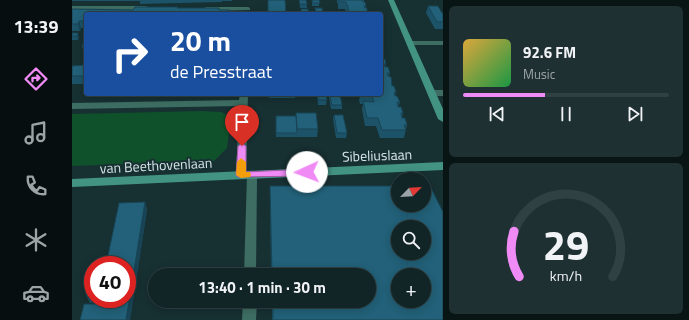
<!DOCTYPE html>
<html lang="en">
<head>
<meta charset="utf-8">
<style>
	:root { --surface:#112426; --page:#1e3032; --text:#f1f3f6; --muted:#9ca4a7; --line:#304143; --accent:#f08bf6 }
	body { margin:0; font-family:"Titillium Web",sans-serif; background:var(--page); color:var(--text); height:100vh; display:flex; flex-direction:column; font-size:15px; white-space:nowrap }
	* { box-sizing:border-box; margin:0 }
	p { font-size:13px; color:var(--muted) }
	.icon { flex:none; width:22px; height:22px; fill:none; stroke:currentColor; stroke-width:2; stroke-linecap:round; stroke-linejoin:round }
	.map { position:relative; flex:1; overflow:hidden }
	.drawer { display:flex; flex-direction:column; gap:6px; padding:6px; background:#091415; width:246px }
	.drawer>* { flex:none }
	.hud { position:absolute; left:12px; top:12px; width:299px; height:84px; border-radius:4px; box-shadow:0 2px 10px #0003,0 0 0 1px var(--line); background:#1a4fa0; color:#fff; overflow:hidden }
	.needle { width:26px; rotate:65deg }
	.fabs { position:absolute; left:319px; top:172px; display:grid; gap:8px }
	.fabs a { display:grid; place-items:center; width:40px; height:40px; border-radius:50%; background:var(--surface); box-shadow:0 2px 10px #0003,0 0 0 1px var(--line); font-size:20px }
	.speed { position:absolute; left:12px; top:256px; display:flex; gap:8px; font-size:20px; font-weight:700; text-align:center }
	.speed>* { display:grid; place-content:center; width:52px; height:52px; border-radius:50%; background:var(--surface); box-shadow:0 2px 10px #0003,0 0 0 1px var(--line); line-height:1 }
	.speed .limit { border:6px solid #d22; background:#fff; color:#111 }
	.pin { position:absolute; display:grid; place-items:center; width:34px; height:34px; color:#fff; margin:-41px -17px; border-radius:50% 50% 50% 0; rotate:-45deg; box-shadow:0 0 4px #0007 }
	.pin .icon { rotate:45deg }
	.me { position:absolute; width:44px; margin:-22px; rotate:268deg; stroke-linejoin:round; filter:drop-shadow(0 0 3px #0008) }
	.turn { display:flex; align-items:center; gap:14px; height:84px; padding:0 20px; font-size:18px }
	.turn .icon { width:52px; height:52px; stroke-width:2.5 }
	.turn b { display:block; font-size:28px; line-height:34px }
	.drawer .card { flex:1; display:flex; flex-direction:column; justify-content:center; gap:6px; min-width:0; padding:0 14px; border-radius:6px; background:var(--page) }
	.drawer .dial { align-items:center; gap:0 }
	.dial svg { height:104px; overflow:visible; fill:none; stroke:var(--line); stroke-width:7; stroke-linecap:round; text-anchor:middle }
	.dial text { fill:var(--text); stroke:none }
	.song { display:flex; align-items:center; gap:12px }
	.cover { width:48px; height:48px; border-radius:6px; background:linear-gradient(135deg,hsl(40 70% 55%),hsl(140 70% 35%)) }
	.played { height:4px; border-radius:2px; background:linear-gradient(90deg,var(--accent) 40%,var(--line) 40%) }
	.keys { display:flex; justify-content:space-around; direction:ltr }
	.trip { position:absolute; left:76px; top:268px; width:228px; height:40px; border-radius:20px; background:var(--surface); box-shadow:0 2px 10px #0003,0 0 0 1px var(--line); font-weight:700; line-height:40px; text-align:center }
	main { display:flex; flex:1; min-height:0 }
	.tab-bar { display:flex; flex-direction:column; width:72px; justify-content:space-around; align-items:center; background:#070e0f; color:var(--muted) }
	.tab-bar .icon { width:28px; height:28px }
	.tab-bar .current { color:var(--accent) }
	.tab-bar b { font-size:18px; color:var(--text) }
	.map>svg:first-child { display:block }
	.green { fill:#0f512b }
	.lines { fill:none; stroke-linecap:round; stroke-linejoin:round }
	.lane { fill:#3e6e63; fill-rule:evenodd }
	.street { fill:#3e6e63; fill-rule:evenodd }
	.secondary { fill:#439382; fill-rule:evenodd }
	.wall { fill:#1d5368 }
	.shaded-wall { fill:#184455 }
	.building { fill:#226179; stroke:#184455; fill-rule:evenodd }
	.route { fill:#f08bf6; stroke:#9c5aa0 }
	.slow { fill:#f59e0b }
	.labels { text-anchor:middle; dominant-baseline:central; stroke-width:4; stroke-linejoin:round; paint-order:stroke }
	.street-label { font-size:14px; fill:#d7e6e7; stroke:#173032 }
</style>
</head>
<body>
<main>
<nav class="tab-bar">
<b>13:39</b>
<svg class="icon current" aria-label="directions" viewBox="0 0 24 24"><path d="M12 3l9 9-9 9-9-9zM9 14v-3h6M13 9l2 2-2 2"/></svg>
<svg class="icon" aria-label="music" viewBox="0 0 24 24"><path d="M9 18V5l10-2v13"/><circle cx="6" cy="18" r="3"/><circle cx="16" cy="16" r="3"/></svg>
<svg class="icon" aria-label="phone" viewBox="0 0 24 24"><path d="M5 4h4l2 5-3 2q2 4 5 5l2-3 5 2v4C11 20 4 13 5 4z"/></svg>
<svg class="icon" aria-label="climate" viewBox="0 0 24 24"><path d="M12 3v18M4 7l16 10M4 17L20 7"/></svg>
<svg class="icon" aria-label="car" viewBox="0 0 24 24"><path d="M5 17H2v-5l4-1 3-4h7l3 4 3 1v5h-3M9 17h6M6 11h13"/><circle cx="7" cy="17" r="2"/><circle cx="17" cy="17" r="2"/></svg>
</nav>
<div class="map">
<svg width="371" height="320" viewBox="0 0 371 320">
	<rect width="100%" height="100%" fill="#173032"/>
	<path class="green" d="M130,111L149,112L159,117L155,148L142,161L0,166V114Z"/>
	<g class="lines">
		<path class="lane" d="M371,90V96H360L356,93L360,90Z"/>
		<path class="street" d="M0,6H74L77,8L74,10H0Z
			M176,7L178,8V10L134,11L131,9L134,7Z
			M335,41H371V45H335Z
			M168,94H176L174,175L173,178H165L164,175L167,106L0,109V103L167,100Z
			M180,171L184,172L185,175L184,275H172L175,175L176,172Z
			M171,301H185L184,320H170Z"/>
		<path class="secondary" d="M316,0H322L371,109V122L366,119Z
			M371,162V170L0,187V179Z"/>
	</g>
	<path class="wall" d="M0,0H160V1H150V2L68,4V1H0Z
		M227,0H234L235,8H228Z
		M240,0H247V6H240Z
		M265,0H292V2L294,6V8L295,14H269V12H274L273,9H266V3H265Z
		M356,6L370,13H371V29H363L354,13Z
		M106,7V8L14,14V28H9L8,31H0V9L61,10Z
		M0,33L7,37L6,40H0Z
		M14,33V50H11L10,46L13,40H12L11,36Z
		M309,51L312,55L311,59L314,64L313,67L318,73L317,76L320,86L324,92L323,96L328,102L326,107L331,113L330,118L335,125L332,138H308L304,126H293L290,109L291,104H288L287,100L289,94H309Z
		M14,65V84H0V66Z
		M197,94H223V98H197Z
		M245,94H254L255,100L254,105H246Z
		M257,94L270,105V109H259L257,98Z
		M224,113L246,129L245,137H204V116H224Z
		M262,115L275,133L274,138H264L261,119Z
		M198,186L371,320H200V301H297V275H199L198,199Z
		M73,202L75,210L58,320H8L26,304V302L18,303L14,295L21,281V299H55Z"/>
	<path class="shaded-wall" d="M7,21L9,28L8,31L6,24Z
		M6,33L7,37L6,40L5,36Z
		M73,202L75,210L58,320H54Z"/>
	<path class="building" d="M196,0H213L214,14H196Z
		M227,0H234L235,4H228Z
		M240,0H247L248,3H241Z
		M267,0H290L291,2H293L294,6H292L293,8H295V14H270L269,12H277L276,8L274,2H267Z
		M356,6H366L370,13H371V22H365Z
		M63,7H106L105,8H147V10H158L157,14H14V21H7L6,24H0V9L61,10Z
		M243,8H250L251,14H244Z
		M229,9H236L237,14H229Z
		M0,33H6L5,36H0Z
		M12,33H14V36H11Z
		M14,38V46H10Z
		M309,51H310L312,55H309L310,59H313L314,64H312L313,67H316L318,73H315L316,76L319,77L320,86H322L324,92H322L323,96H325L328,102H325L326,107H329L331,113H329L330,118H333L335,125H332L334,130H310L306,118H295L291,101L302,102L300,96H290L289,94H309Z
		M14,65V76H0V66Z
		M246,94H254L255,100H246Z
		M257,94H268L270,105H260Z
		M224,113H244L246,129H225Z
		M262,115H271L275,133H265Z
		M204,116H224L225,133H204Z
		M198,186H326V205H352V186H358L371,212V320H201V301H297V275H200ZM326,227H352V253H326ZM326,275H352V301H326Z
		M73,202L54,320H8L12,304H26L27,299H55V265H34L47,203Z
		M18,281H21V295H14Z"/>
	<path class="route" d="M170,143L174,146V172L235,169L240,172L235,176L166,177L164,175L166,146Z"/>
	<path class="slow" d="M169,158L174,162V172H178L179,175L178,177L169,178L164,175L165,162Z"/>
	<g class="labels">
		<g class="street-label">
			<text transform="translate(305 155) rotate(-2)">Sibeliuslaan</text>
			<text transform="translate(84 165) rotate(-3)">van Beethovenlaan</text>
		</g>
	</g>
</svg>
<div class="fabs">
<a><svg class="needle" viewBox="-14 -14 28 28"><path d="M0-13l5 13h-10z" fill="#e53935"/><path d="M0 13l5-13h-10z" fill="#9ca4a7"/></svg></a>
<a><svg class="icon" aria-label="search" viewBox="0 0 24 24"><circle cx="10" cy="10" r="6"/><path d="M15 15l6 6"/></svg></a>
<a>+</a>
</div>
<div class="speed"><div class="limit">40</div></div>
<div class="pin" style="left:170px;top:146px;background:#d93025"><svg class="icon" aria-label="arrive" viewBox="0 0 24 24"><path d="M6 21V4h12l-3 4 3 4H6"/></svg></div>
<svg class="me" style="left:235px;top:172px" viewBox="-20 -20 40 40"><circle r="19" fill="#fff"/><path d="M0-13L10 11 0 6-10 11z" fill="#f08bf6"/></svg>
<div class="trip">13:40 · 1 min · 30 m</div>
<div class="hud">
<div class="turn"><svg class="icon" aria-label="right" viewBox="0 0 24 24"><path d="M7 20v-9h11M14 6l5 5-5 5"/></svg><div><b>20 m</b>de Presstraat</div></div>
</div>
</div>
<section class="drawer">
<div class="card">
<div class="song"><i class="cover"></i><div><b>92.6 FM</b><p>Music</p></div></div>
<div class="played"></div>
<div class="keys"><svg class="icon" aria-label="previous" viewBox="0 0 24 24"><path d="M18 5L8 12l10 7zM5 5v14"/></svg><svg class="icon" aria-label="pause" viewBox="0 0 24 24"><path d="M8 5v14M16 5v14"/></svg><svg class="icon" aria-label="next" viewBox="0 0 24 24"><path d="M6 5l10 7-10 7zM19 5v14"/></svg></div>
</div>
<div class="card dial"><svg viewBox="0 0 100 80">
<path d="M14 69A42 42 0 1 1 86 69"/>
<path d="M14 69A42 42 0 0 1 10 34" stroke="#f08bf6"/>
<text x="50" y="56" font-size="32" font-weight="700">29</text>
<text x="50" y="72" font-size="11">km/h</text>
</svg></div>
</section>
</main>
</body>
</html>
